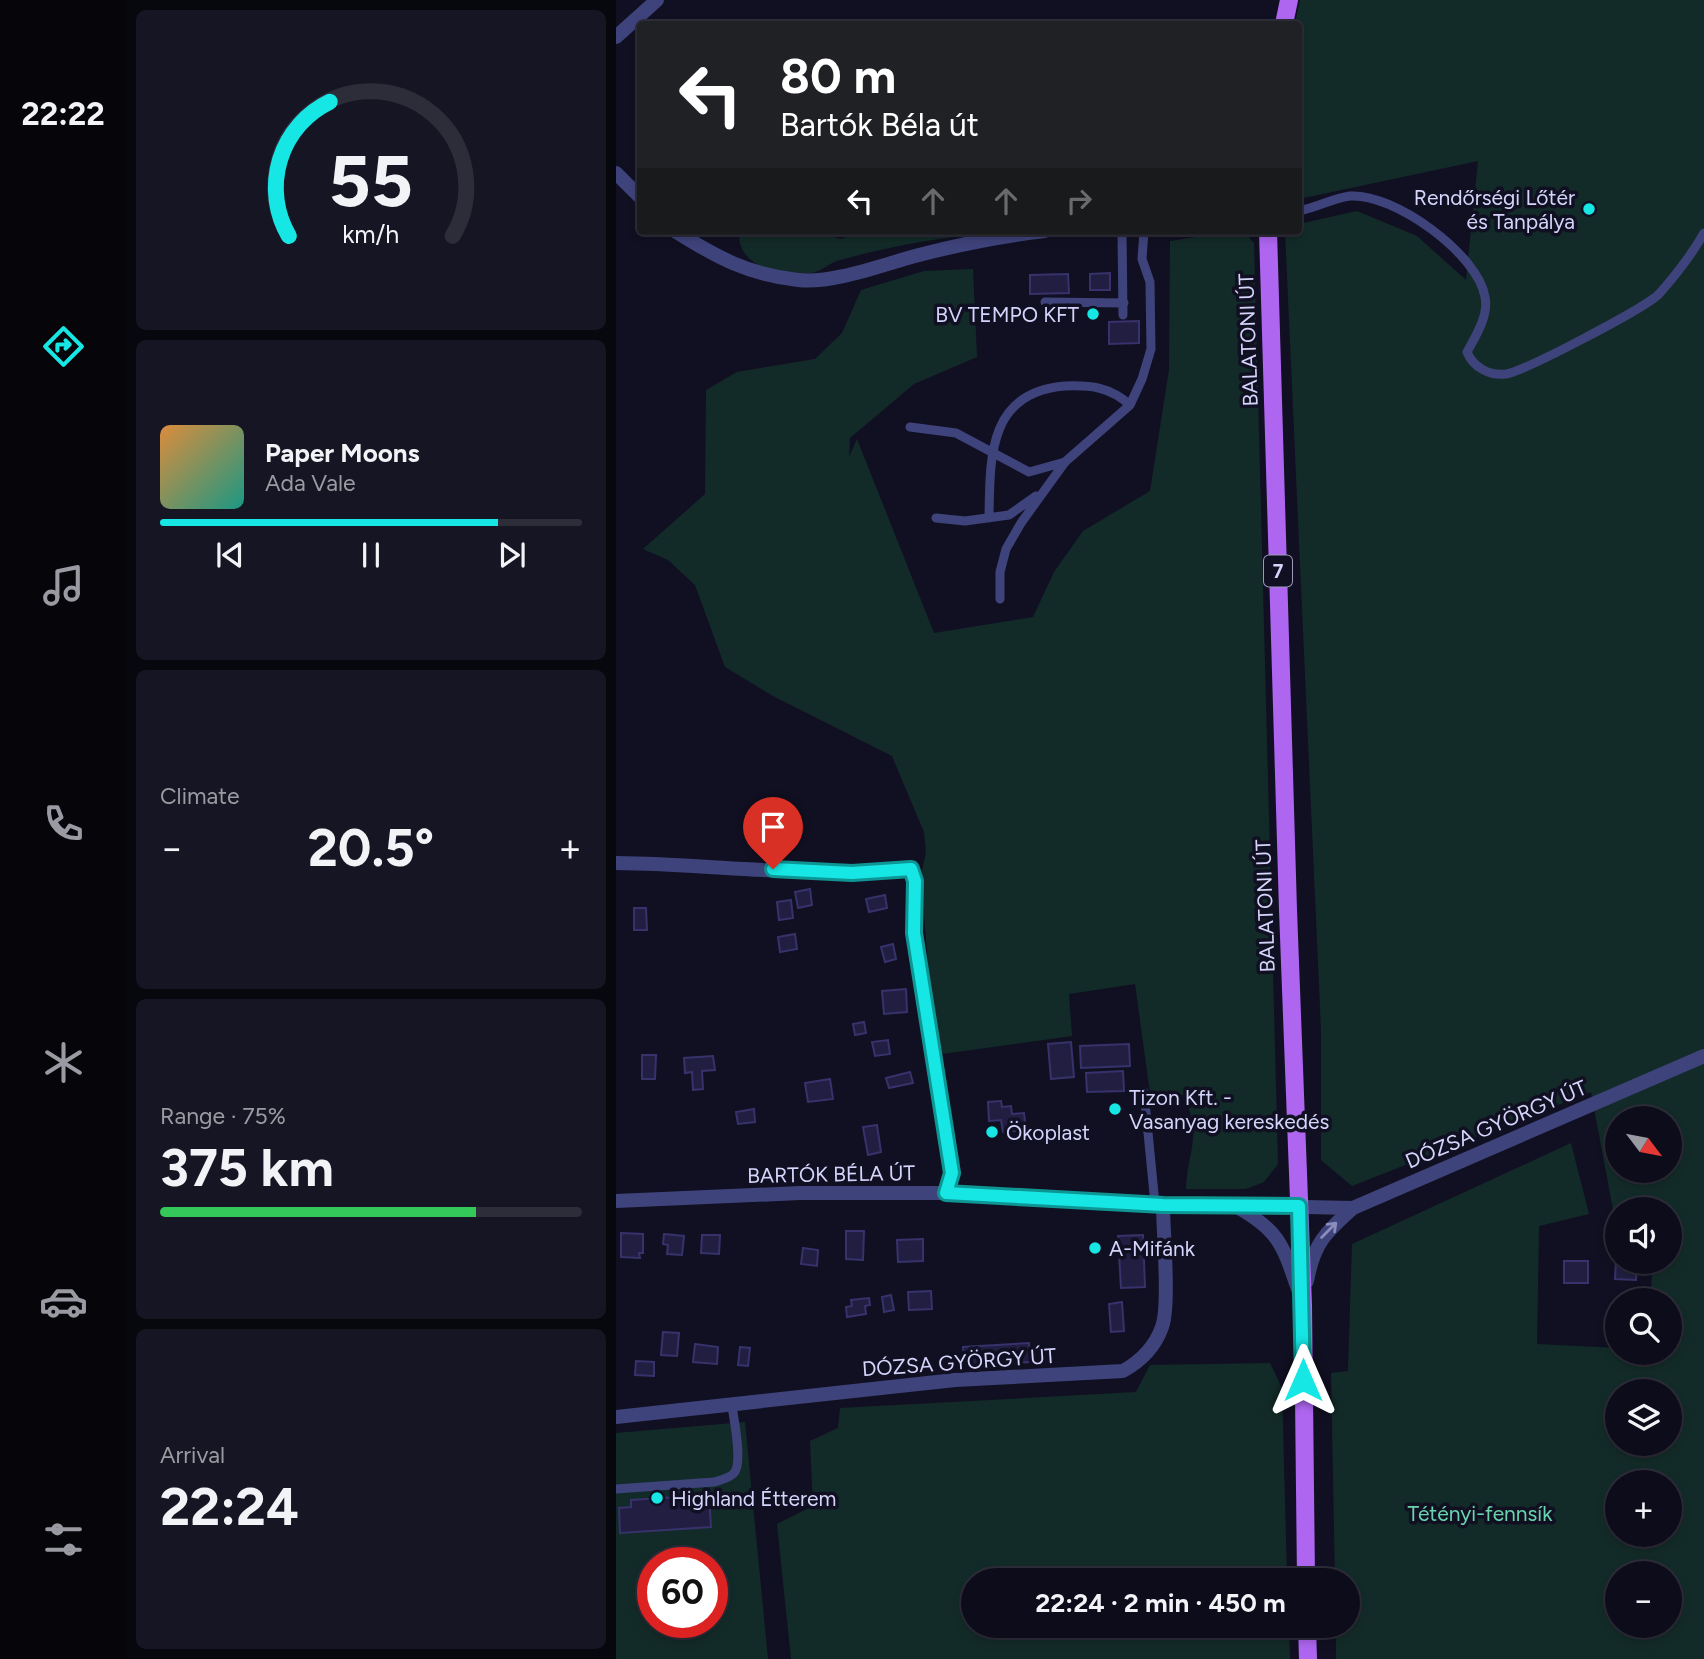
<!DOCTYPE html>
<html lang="en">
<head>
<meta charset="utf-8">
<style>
	:root { --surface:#0d0c1a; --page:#161523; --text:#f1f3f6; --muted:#9a9ba2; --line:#2d2c39; --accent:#16e6e4 }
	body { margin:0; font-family:Figtree,sans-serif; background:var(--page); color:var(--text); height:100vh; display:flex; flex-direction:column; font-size:26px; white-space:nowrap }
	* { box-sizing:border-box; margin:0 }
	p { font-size:23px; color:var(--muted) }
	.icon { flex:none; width:38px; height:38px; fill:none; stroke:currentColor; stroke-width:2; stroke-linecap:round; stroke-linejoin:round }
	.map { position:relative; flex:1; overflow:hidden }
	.drawer { display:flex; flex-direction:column; gap:10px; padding:10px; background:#07070e; width:490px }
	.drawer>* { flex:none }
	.top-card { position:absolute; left:21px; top:21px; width:665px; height:214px; border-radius:7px; box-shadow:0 4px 10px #0003,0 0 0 2px var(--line); background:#202124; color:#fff; overflow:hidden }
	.needle { width:46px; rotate:122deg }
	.tools { position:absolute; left:989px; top:1106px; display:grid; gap:14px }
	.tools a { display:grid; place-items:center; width:77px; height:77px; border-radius:50%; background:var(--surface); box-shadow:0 4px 10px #0003,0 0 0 2px var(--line); font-size:35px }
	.speed { position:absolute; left:21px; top:1547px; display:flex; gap:14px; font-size:35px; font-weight:700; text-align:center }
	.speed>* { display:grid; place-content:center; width:91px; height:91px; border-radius:50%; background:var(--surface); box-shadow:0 4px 10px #0003,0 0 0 2px var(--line); line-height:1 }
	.speed .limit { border:10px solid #d22; background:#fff; color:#111 }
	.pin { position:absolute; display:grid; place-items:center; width:60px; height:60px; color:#fff; margin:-72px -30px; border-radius:50% 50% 50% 0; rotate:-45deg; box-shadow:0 0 7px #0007 }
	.pin .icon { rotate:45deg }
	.me { position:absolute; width:77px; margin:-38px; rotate:0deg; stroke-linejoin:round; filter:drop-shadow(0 0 5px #0008) }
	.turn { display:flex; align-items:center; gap:24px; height:147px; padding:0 28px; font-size:32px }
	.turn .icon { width:91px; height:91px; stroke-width:2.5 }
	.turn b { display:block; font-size:49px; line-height:60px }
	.lanes { display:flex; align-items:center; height:66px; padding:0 28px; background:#0003; justify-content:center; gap:35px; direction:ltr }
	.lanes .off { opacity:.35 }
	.big { font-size:52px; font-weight:700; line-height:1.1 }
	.drawer .widget { flex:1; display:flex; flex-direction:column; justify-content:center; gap:10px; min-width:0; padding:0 24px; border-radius:10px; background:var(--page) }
	.drawer .dial { align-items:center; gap:0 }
	.dial svg { height:182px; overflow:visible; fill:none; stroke:var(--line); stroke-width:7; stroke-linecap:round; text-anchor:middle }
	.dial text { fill:var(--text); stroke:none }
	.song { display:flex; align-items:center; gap:21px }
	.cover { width:84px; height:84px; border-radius:10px; background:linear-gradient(135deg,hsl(30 70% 55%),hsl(170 70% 35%)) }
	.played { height:7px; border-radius:4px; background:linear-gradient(90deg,var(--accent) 80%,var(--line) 80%) }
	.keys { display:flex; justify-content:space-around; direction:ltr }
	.heat { display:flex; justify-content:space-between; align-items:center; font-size:38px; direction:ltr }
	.charge { height:10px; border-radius:5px; background:linear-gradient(90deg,#34c759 75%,var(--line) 0) }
	.trip { position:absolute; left:345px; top:1568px; width:399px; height:70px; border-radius:35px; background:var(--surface); box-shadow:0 4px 10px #0003,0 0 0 2px var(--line); font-weight:700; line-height:70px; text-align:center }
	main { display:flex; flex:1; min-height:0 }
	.tab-bar { display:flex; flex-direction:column; width:126px; justify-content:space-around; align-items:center; background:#05050a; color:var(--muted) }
	.tab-bar .icon { width:49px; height:49px }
	.tab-bar .on { color:var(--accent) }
	.tab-bar b { font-size:32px; color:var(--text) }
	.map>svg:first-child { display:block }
	.green { fill:#132b28; fill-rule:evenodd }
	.building { fill:#211e41; stroke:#37326b; stroke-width:2 }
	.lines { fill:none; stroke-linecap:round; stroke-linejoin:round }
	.service { stroke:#3f437c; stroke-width:9 }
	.minor { stroke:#3f437c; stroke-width:14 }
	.tertiary { stroke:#3f437c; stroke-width:14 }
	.primary { stroke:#ae66f1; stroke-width:18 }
	.oneway { stroke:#8a8cbc }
	.route-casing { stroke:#0e9694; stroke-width:18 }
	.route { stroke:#16e6e4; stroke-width:12 }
	.poi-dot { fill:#16e6e4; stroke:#111022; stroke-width:2.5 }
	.labels { text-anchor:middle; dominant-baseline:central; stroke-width:7; stroke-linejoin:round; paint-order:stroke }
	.shield { fill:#111022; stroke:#9a99ba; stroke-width:2 }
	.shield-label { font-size:19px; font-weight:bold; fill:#d5d4fb }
	.poi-label { font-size:21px; fill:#d5d4fb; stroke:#111022; text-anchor:start }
	.street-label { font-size:21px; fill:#d5d4fb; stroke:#111022 }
	.park-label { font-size:21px; fill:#67d4ad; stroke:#111022 }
</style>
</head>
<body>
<main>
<nav class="tab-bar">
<b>22:22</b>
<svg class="icon on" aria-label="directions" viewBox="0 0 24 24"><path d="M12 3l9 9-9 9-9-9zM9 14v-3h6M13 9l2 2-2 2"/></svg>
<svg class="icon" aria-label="music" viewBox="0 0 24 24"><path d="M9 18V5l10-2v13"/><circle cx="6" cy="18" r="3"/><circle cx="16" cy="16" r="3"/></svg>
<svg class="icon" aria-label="phone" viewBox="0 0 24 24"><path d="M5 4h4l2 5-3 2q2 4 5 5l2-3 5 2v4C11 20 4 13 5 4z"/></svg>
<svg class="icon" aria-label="climate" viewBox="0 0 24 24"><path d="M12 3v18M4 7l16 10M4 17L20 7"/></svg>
<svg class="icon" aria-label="car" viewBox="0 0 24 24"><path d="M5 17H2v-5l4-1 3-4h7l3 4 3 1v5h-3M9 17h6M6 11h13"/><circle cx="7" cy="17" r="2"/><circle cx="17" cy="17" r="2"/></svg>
<svg class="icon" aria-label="filters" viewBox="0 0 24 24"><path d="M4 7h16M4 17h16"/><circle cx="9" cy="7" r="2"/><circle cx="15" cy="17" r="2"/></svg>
</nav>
<section class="drawer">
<div class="widget dial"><svg viewBox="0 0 100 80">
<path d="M14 69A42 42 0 1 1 86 69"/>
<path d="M14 69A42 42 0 0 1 32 10" stroke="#16e6e4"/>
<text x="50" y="56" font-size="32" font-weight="700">55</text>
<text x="50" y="72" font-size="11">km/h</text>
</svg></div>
<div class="widget">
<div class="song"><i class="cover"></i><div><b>Paper Moons</b><p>Ada Vale</p></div></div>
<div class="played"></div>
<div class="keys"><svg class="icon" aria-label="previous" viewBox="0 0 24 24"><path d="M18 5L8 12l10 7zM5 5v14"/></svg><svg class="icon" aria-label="pause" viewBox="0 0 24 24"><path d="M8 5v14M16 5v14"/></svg><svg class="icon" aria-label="next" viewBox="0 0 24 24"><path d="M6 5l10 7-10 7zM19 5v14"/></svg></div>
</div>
<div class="widget"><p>Climate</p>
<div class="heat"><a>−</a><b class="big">20.5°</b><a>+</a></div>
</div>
<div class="widget"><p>Range · 75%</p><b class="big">375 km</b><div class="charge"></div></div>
<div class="widget"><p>Arrival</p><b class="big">22:24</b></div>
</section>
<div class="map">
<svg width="1088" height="1659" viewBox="0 0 1088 1659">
	<rect width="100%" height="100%" fill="#111022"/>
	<path class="green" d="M684,0H1088V1659H720V1626H732V1580H719L715,1373L732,1371L736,1244L955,1143L973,1214L923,1226L921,1344L1001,1348V1353H1054V1300H1034L1037,1262H1054V1209H1001V1216L998,1215L975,1092L736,1186L705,1160V1029L669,231H682L683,224L741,211L801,236L850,280L862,161L683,199L682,24H679ZM1001,1118H1054V1171H1001ZM1001,1391H1054V1444H1001ZM1001,1482H1054V1535H1001ZM1001,1573H1054V1626H1001Z
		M123,231H194L225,239L250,231H346L345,236C303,241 264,249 224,260C214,262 205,272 195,273C164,276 121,268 123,231Z
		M620,231L628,232L638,243L662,1164L648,1182L630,1189H570C572,1147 587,1137 567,1095L534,1093L519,984L453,994L456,1036L319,1055L305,876L310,852L308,832L276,756L157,696L109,667L79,585L52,560L27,549L89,494L90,390L121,372L199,359L226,333L245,290L308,271L357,269L361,357L298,384L234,438L233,457L241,439L318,633L417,617L438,572L467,531L534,491L553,370L554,241Z
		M654,1363L666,1388L671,1580H357V1626H673L674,1659H175L161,1524L197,1506L194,1441L222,1428L224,1408L520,1392L534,1365Z
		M129,1422L152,1659H0V1433ZM37,1563H96V1622H37Z"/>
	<path class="building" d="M494,273V290H474V274Z
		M452,274L453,293L414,294V275Z
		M523,321V343L493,344V322Z
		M194,889L196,905L182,908L179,892Z
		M269,895L271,908L253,912L250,899Z
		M175,900L177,918L163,920L161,902Z
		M18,908H30L31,930H18Z
		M179,934L181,949L164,952L162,937Z
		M277,944L280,959L269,962L265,947Z
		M290,989L291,1012L268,1014L266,991Z
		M248,1022L250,1033L239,1035L237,1024Z
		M272,1040L274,1054L259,1056L256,1042Z
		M455,1042L458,1077L435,1079L432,1044Z
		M513,1044L514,1066L465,1068L464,1046Z
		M26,1055H40L39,1079H26Z
		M97,1056L99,1070L86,1071L87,1089L77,1090L76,1072L69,1073L68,1058Z
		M507,1071L508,1091L471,1092L470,1073Z
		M294,1072L297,1083L273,1088L270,1078Z
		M214,1079L217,1099L192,1102L189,1083Z
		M385,1101L386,1107L395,1106L396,1114L408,1113L410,1130L387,1132L385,1120L373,1121L372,1102Z
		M138,1109L139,1122L122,1124L120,1112Z
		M261,1125L265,1152L252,1155L247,1127Z
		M230,1231H248L247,1260L230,1259Z
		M5,1233L27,1234V1253H23L24,1258L5,1257Z
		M48,1234L68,1236L66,1255L51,1254L52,1245L47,1244Z
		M86,1235H104L103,1254L85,1253Z
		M527,1235L529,1287L505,1288L502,1236Z
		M307,1239V1261L282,1262L281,1240Z
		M187,1248L202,1250L201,1266L185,1264Z
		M1000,1259L1001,1262H1021L1020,1280L999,1279Z
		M948,1261H972V1283H948Z
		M315,1291L316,1309L293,1310L292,1292Z
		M275,1295L278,1310L268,1312L266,1297Z
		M253,1298L254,1305L249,1306L250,1314L231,1317L230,1307L236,1306L235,1300Z
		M506,1302L508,1331L495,1332L493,1304Z
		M47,1332L63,1333L61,1356L45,1355Z
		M413,1343L414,1362L348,1365L347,1347Z
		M79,1344L102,1347L101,1364L77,1362Z
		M124,1347L134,1348L132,1366L122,1365Z
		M20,1361L38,1362V1376L19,1375Z
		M93,1495L95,1527L4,1533L3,1508L15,1507V1500Z"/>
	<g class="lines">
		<path class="service" d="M682,211C700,208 717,198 734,196C778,193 862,254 869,297C873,316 859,337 851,352C857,367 873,376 890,374C909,371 1029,308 1043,294C1059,276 1076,254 1088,233
			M506,231L507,315
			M429,302L508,303
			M294,427L340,433L413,472L449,462
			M320,518L349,521L393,515L420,496
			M373,518C374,457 372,392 449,386C475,385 494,387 514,405
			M384,599V572L390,549L405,523L449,462L514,405L526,379L535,349L534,282L526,259L528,231
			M528,1092L539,1204
			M0,1489L98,1482C105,1480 114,1478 118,1473C127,1463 118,1420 116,1406"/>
		<path class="minor" d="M0,37L41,0
			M0,173L24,197
			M59,231C100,257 133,275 182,280C218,284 268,264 303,255C345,244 386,236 429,231
			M0,863C98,864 198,879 295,869L299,881L298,933L336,1173L330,1193
			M0,1417L339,1380L507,1371C525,1361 539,1347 546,1327C554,1305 547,1232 547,1204"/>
		<path class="tertiary" d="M0,1201L184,1193H330L547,1204L737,1208L1088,1056
			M621,1207C664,1231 667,1246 683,1292
			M691,1281C698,1243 709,1233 737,1208"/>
		<path class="primary" d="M668,24L673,0
			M652,231L672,910L687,1305L690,1580
			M691,1626L692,1659"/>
	</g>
	<defs><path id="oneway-shaft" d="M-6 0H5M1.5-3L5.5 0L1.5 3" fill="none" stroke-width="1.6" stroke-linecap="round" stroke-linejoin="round" transform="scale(1.75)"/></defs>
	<use class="oneway" href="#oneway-shaft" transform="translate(713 1230) rotate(-45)"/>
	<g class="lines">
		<defs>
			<path id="route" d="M157,869L236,873L295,869L299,881L298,933L336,1173L330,1193L547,1205L683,1206L687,1380"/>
		</defs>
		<use href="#route" class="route-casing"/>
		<use href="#route" class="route"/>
	</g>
	<g class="poi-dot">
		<circle cx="973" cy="209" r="7"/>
		<circle cx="477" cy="314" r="7"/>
		<circle cx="499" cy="1109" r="7"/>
		<circle cx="376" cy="1132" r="7"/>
		<circle cx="479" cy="1248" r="7"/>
		<circle cx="41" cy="1498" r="7"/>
	</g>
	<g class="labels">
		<rect class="shield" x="648" y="555.5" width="28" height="31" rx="5"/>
		<g class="shield-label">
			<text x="662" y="571">7</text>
		</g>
		<g class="poi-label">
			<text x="959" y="197" text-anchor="end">Rendőrségi Lőtér<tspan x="959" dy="24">és Tanpálya</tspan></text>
			<text x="463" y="314" text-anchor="end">BV TEMPO KFT</text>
			<text x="513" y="1097">Tizon Kft. -<tspan x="513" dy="24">Vasanyag kereskedés</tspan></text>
			<text x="390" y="1132">Ökoplast</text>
			<text x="493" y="1248">A-Mifánk</text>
			<text x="55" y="1498">Highland Étterem</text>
		</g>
		<g class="street-label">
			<text transform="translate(632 340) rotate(-92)">BALATONI ÚT</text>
			<text transform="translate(649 906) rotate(-92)">BALATONI ÚT</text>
			<text transform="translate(880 1124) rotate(-23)">DÓZSA GYÖRGY ÚT</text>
			<text transform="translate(215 1174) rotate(-1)">BARTÓK BÉLA ÚT</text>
			<text transform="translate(343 1362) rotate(-4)">DÓZSA GYÖRGY ÚT</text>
		</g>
		<g class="park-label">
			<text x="864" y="1513">Tétényi-fennsík</text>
		</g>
	</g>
</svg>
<div class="tools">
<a><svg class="needle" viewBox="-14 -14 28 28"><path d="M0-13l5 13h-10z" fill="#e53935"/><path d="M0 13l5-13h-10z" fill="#9a9ba2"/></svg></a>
<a><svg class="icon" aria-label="sound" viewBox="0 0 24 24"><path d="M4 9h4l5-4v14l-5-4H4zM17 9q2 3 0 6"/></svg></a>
<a><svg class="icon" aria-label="search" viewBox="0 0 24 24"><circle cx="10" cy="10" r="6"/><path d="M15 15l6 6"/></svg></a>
<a><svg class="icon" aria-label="layers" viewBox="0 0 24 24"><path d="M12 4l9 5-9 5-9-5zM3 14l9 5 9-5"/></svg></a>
<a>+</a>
<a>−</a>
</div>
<div class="speed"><div class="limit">60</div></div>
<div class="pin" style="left:157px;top:869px;background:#d93025"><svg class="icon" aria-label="arrive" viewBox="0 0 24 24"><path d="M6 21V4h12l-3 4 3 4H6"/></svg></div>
<svg class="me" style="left:687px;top:1380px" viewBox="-20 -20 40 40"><path d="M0-17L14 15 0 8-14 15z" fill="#16e6e4" stroke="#fff" stroke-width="4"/></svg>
<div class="trip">22:24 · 2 min · 450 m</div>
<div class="top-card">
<div class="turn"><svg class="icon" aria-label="left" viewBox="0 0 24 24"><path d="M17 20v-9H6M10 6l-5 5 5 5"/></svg><div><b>80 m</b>Bartók Béla út</div></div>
<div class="lanes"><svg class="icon" aria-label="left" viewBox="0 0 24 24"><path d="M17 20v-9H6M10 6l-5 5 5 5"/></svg><svg class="icon off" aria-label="ahead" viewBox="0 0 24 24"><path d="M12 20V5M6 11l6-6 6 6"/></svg><svg class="icon off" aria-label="ahead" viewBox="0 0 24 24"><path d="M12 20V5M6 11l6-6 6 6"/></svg><svg class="icon off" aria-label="right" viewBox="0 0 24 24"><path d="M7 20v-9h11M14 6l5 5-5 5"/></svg></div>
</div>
</div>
</main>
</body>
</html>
